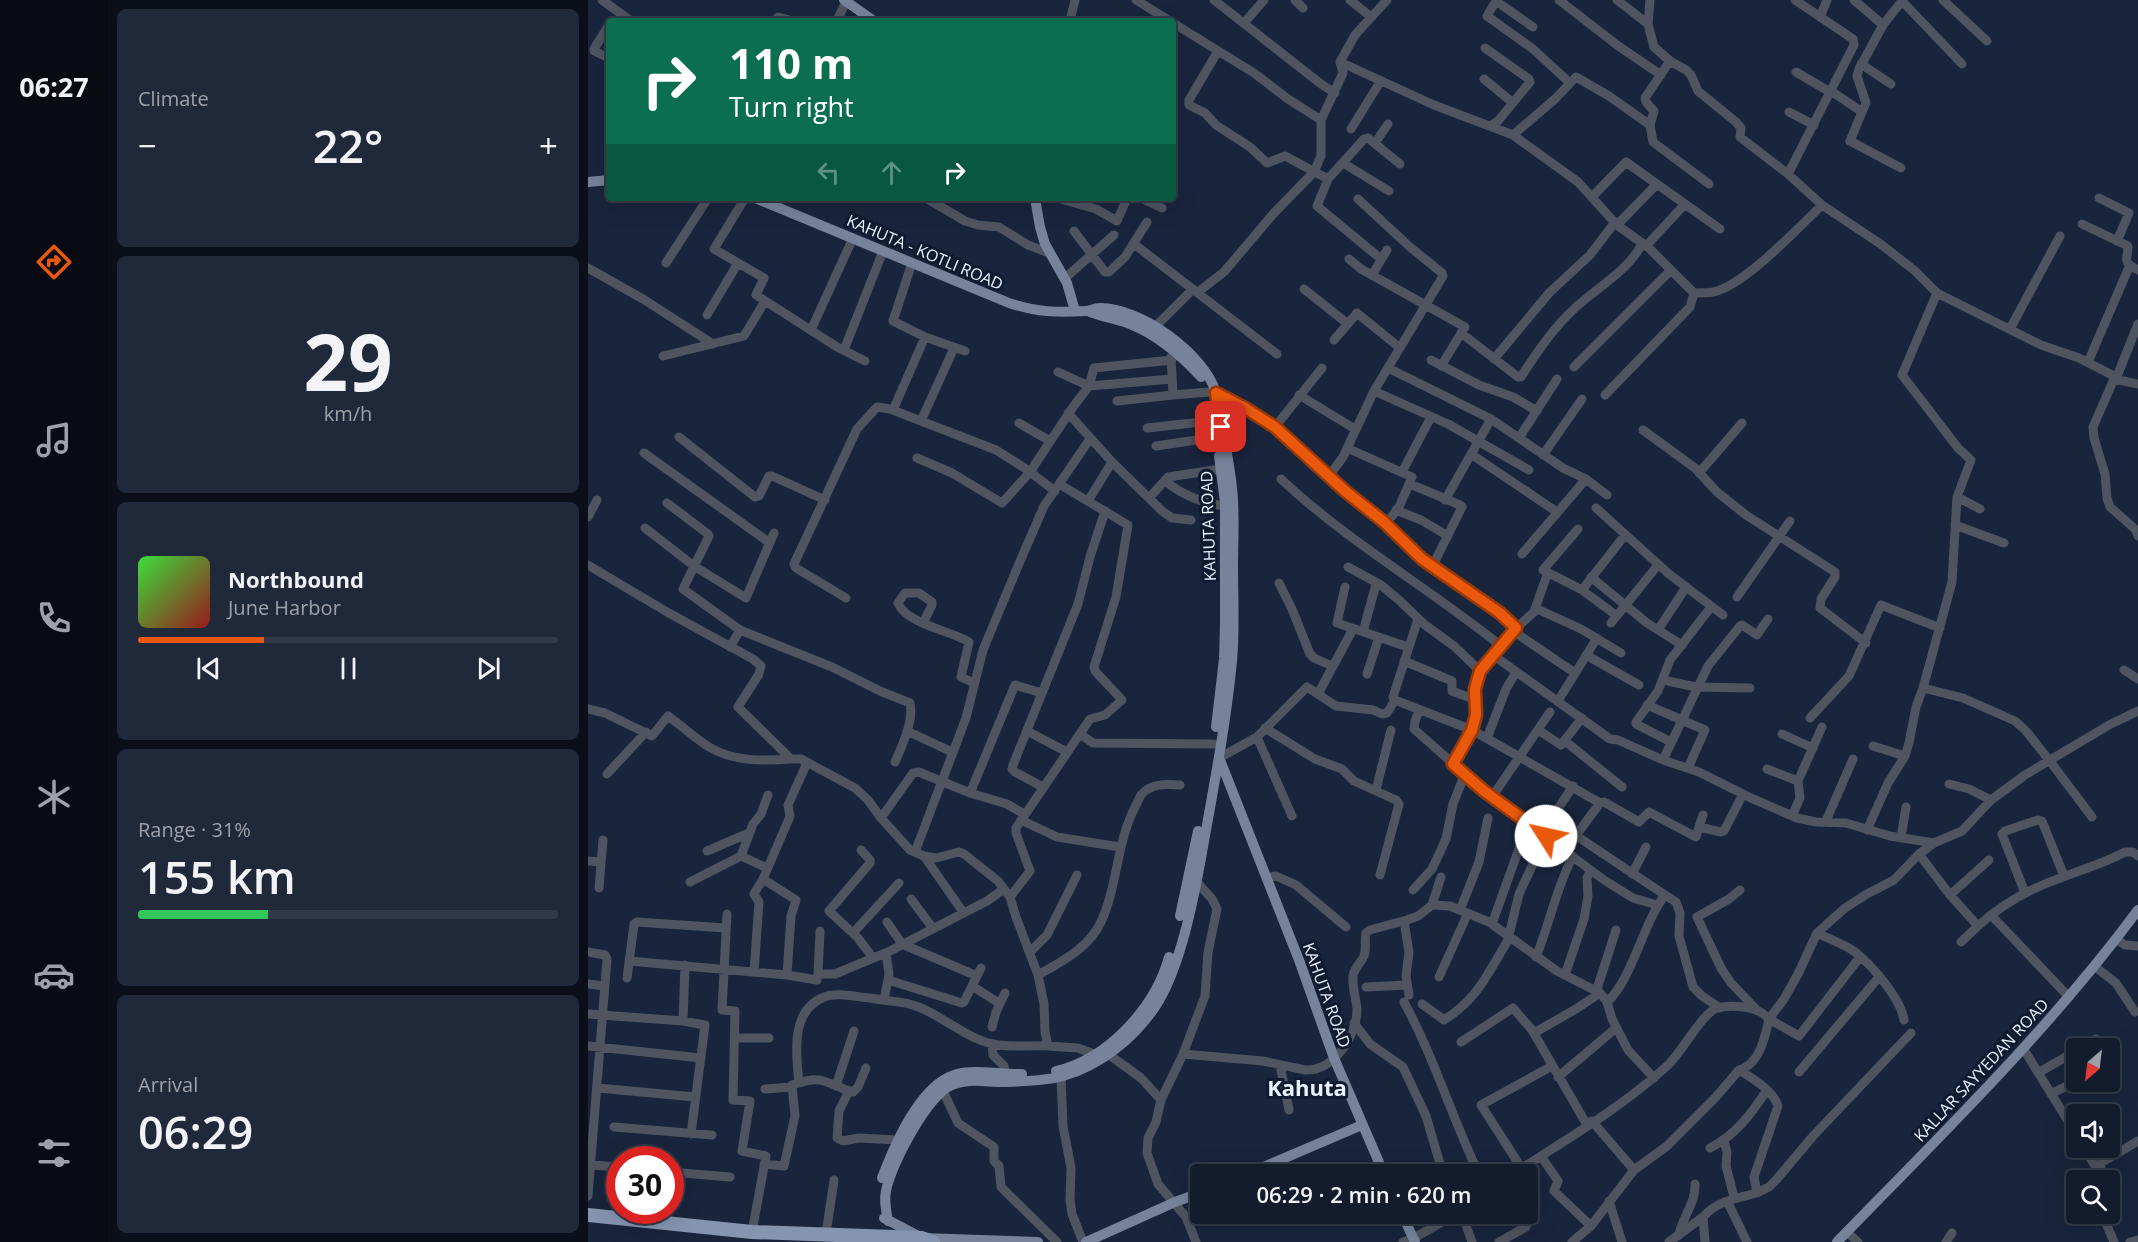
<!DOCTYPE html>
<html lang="en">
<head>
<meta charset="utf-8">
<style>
	:root { --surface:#131c2d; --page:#202939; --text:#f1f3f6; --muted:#9da1aa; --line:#323a49; --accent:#ea580c }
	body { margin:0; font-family:"Open Sans",sans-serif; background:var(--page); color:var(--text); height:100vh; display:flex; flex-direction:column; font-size:22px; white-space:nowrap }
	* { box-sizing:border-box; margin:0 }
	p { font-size:20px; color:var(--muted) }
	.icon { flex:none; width:33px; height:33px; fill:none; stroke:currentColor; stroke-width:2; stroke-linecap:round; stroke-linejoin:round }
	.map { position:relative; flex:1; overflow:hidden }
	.details { display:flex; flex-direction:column; gap:9px; padding:9px; background:#0a0f19; width:480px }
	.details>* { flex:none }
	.top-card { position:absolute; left:18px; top:18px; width:570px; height:183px; border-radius:6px; box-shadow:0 6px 24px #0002,0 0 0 2px var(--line); background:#0b6e4f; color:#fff; overflow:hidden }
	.needle { width:39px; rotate:208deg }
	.buttons { position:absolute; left:1478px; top:1038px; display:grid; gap:12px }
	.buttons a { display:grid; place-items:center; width:54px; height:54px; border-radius:6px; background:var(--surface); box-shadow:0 6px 24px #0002,0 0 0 2px var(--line); font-size:30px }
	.speed { position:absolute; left:18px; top:1146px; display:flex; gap:12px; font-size:30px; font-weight:700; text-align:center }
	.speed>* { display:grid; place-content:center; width:78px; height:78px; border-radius:50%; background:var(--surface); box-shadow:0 6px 24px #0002,0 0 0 2px var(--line); line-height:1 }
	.speed .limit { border:9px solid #d22; background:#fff; color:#111 }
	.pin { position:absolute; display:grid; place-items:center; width:51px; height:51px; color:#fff; margin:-26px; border-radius:12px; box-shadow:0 3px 9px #0006 }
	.me { position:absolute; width:66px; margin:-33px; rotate:305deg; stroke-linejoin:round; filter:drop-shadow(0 0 4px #0008) }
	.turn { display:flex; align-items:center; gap:21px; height:126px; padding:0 24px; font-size:27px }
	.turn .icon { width:78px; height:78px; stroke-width:2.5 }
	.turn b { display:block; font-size:42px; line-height:51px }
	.lanes { display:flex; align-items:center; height:57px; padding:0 24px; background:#0003; justify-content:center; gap:30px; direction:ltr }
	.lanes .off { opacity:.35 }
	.big { font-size:45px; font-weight:600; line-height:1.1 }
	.details .widget { flex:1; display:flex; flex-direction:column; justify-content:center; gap:9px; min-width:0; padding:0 21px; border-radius:9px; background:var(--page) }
	.details .dial { align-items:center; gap:0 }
	.dial b { font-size:78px; line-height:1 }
	.song { display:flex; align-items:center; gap:18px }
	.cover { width:72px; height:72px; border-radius:9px; background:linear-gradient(135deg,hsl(120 70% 55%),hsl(0 70% 35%)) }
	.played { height:6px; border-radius:3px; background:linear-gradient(90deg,var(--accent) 30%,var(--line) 30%) }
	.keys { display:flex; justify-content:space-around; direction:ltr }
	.heat { display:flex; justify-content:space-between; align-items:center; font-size:33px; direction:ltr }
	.charge { height:9px; border-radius:4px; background:linear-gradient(90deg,#34c759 31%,var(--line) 0) }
	.trip { position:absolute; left:602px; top:1164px; width:348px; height:60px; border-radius:6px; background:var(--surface); box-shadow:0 6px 24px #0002,0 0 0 2px var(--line); font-weight:600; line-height:60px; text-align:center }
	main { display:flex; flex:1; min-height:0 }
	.menu { display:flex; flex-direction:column; width:108px; justify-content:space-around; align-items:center; background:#080b12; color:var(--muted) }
	.menu .icon { width:42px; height:42px }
	.menu .selected { color:var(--accent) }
	.menu b { font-size:27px; color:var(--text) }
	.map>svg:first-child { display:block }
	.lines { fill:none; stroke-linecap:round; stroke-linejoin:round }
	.minor { stroke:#4e5460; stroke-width:9 }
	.major { stroke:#76839a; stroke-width:10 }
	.highway { stroke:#8595b1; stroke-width:14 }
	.route-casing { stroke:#983908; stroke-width:15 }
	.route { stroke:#ea580c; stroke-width:10 }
	.labels { text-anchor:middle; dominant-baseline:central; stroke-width:6; stroke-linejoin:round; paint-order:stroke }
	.street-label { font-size:16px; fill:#ebf2ff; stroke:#101b31 }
	.district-label { font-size:22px; font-weight:bold; fill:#ebf2ff; stroke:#101b31 }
</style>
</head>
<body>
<main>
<nav class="menu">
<b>06:27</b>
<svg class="icon selected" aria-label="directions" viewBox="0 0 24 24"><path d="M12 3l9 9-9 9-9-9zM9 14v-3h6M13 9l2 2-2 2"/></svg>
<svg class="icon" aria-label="music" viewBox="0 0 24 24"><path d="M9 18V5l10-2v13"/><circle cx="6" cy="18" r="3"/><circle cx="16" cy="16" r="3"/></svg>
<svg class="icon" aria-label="phone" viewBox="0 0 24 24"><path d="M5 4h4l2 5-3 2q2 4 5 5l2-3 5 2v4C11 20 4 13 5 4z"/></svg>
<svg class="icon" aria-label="climate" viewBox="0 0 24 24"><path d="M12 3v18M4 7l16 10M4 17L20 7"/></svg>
<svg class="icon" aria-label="car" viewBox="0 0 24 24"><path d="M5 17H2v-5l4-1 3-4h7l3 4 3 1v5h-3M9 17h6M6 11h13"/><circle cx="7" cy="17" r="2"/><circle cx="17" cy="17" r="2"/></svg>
<svg class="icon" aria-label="filters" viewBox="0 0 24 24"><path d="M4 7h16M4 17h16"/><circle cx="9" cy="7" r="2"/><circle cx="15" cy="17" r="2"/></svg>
</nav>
<section class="details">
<div class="widget"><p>Climate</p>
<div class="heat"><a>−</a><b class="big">22°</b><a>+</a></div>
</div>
<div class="widget dial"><b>29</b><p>km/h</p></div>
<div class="widget">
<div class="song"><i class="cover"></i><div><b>Northbound</b><p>June Harbor</p></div></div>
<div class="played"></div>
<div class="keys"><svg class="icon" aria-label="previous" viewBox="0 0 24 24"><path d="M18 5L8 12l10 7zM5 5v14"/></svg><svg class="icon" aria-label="pause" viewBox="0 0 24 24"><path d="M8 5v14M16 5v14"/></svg><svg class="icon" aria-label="next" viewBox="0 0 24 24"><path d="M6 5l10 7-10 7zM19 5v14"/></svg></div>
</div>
<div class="widget"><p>Range · 31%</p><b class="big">155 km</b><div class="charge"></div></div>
<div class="widget"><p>Arrival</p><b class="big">06:29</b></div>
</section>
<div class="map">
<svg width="1550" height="1242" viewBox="0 0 1550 1242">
	<rect width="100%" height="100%" fill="#19253c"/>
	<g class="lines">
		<path class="minor" d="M14,0L43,21
			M548,0L582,21
			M626,0L733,84L747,93
			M707,0L715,8
			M762,0L783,17
			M971,0L1029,45L1073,75
			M1029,0L1060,24
			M1062,0L1060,24L1066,47L1082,61L1098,70L1103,75L1110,91L1148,122L1153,128L1152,137L1200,174L1234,205
			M1266,0L1295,25
			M1313,0L1374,64
			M1355,0L1399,41
			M190,17L205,21
			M1232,17L1239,0
			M252,21L250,18L258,2
			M482,21L487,0
			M585,23L666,73L700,99L733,120
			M656,23L676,0
			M21,25L6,49V51L21,58
			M945,27L908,1L899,16L945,49L982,83
			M897,48L941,79L942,82L910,121L903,126
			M630,51L601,100V105L617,113L628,125L662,147L679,163L697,156L740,179L776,139L780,138L812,164
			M1082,61L1057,98L1058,102L1066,111L1062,125L1065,142L1121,184
			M752,62L846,105L925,135L990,182L1029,225L1061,248L1106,293C1112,293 1119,293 1125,292C1156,286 1210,228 1234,205L1294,245L1327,271L1349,293L1453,345L1491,358L1524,375L1526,379L1505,427L1506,438L1517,474L1519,498L1522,507L1548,530L1550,536
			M1273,64L1303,84
			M1208,72L1242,92
			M896,79L925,103
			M1243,91L1274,112L1262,141L1313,168
			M1201,112L1226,125
			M1274,112L1278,103L1269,76L1271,69L1295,25L1314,1
			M763,129L792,82
			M925,135L967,99L988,77L1021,96L1062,125
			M787,143L800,124
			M755,163L801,191
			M1200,174L1266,45L1265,39L1207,0
			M740,179L729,206L793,259
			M1004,197L1038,162L1132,229
			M157,198L126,249L176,278L168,295L249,347L277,361
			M338,198L377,221L390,225L411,227L440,245L461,253
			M469,198L508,209L529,221L539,198
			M553,198L574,208
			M1511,198L1541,213L1529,241
			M1494,224L1540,246C1540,261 1533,261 1550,270
			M1029,225L1069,184
			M486,231L517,272H521L537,257L559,222
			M546,244L689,354
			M1058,246L1097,204
			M761,259L773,269L877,327L853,366
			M78,263L120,198
			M324,263L305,321L337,337L377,351
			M0,268L55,299L125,344
			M784,275L799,250
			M477,278L526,235
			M716,289L760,324
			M610,292L636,272L686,213L726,172L733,156V120L755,73L752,62L767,35L799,0
			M119,315L150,263
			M567,327L605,289
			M1422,329L1472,236
			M223,330L265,238
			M873,333L930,377H933C949,352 966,327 988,307C1010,287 1040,271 1054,244
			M746,340L769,313L812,348
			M256,350L295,251
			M75,356L156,336L177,301
			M583,357L585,395L621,392
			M906,359L962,292L1002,255L1027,222
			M843,360L891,385L925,397L949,411
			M1500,362L1542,265
			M986,367L1083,270
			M800,368L903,419L975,468L998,479L1019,495
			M470,372L501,386L506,368L584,360
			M1526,379L1550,384
			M1528,379L1550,324
			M786,391L860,424L941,470
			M628,393L657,408L687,427L757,491L796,522L834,559L856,576L912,613L928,629
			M711,395L767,429
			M1017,395L1102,307L1106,293
			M529,401L585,395
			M305,410L337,337
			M480,413L524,462L574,511L584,518L603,520
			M333,421L366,348
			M431,423L462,441
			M687,427L734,368
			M559,428L632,420
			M1055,430L1107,468L1129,492L1158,515L1247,572V577L1233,599L1232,608L1278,643
			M91,437L167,497L171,496L181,476H184L237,500
			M931,438L969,379
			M568,446L629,437
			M759,448L824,477L811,507L798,524
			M56,453L182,543
			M883,454L969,512
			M955,455L994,399
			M329,458L364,473L414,503L442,472L485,407L501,386L584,379
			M814,472L843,417
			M1111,473L1154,423
			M741,476L755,457L786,391L855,276L854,273L822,247L770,199
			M693,479C760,542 841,588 913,646
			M577,481C594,495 620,506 643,506
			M822,484L872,505L874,507L844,567
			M1369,497L1392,509
			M561,498L580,477L633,469
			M857,500L903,419
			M500,501L524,462
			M79,503L120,534L121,536L95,589L152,630L142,647
			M1008,508L1081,574L1135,615
			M808,510L833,520L860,536
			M0,517L9,500
			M1367,525L1416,543
			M57,528L106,566L158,598L186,533
			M990,529L955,570L994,590L1029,616
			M934,554L998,479
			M0,565L79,612L165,659L173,666L171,674L150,707L203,759H213L267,788L280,800L293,818L322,850L336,856L348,858L371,852L376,854L410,881L422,897L428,917L450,975L456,1004L457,1032L460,1046L490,1048L506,1054
			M760,567L793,585L812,601L837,625L866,646L892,671
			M1003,577L1059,623L1094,645
			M691,583L704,609L722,654L726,658L744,666
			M757,587L749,623L820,647
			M994,590L1037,535
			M1149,597L1202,521
			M258,598L208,568L206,564L269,429L289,407L302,409L408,450L438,469L467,491
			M947,608L993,629L1033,653
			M830,619L805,697L807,700L884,730L1012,803L1016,802L1051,822L1061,812L1108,837L1111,827L1133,832L1136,831L1155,794
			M335,623L344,605V602L331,593H317L310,603C318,624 364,631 381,642L373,677L386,683
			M1023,623L1070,565
			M152,630L244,667L292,691L322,703C326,721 314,746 307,762
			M1070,630L1098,587
			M925,631L987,673
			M775,632L788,584
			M905,655L1022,739L1030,740L1075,760L1111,772L1163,798L1209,818L1228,822L1258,823L1302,836L1346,843
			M998,655L1051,685
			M816,661L864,681V691L888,700
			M1536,670L1550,679
			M779,674L791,637
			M1075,680L1108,687L1162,688
			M1335,688L1375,698L1427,721L1438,731L1461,760L1504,817
			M730,694L765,629
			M970,701L1009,638
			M1059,705L1117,730L1100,768
			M0,709L17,713L64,736L80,716C94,726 107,738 121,747C146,762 176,761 203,759
			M831,711L827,721L826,729L896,791L1016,880L1045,898L1069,905
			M1222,718L1261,676L1293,605L1352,628
			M677,728L727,759L754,769L766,781L808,800L811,804L792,875
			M950,730L973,745L994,718
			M319,731L364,752
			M439,731L479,752
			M492,734L505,743L626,744
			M1194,734L1225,748
			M669,737L704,816
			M899,738L918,689L928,672
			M977,741L1034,787
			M1083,742L1048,724V722L1070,691L1082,660L1123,607
			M1285,746L1317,756
			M631,758L669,737L719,687L748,706L785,710L794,714L799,713L807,700
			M1075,760L1120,666L1152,626L1154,625L1169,635L1180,619
			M865,764L884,730L888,715L887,689L892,671L925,631L946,612L960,572
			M1179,769L1210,781L1234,727
			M19,774L58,732
			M1361,784L1381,789L1403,800
			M455,787L427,772L424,769L425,765L490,604L502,557L517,511
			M788,790L803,730
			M382,793L427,685L454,693
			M904,797L962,712
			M1012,803L989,834L990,837L1077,895
			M1204,816L1212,798L1210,781
			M293,818L325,773L331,772L382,793L419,804L436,814
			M433,820L469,837L532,847
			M1238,821L1265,759
			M1111,827L1115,815
			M1279,830L1300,783L1317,756L1321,743L1328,707L1335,688L1364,582L1369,497L1383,460L1370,448L1314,375L1349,293
			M954,833L985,786
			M1313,837L1318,807
			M273,850L282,860V863L241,911L270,938L285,958
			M119,851L161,833
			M327,852L378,718L395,650L430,566L456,506L502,439
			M1331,854L1362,895L1390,926C1414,904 1443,888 1475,877C1495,869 1517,863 1537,852H1545L1550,856
			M153,856L165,824L173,814L180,795
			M336,856L375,912
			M0,861L13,862
			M1044,874L1058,847
			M678,878L688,876L708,885L758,927
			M175,879L208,900L203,916L199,975
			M102,882L153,856L179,868
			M11,888L15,840
			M825,890L844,869L858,839L865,804L877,774
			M1152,890L1141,899L1109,917L1133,968L1143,983L1169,1010
			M1437,893L1414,834L1417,831L1450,820L1454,821L1476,876
			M1362,895L1401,860
			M422,897L442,871L428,833V828L502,719L517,715L534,700L507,671L506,667L528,597L540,525L471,484
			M323,899L344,927
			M844,905L853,877
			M872,910L891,862L900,818
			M139,914L134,1010L147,1011L145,1100L162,1101L154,1151L178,1156L164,1232
			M1403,915L1481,997
			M816,921L821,952L818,976L821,995
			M299,922L314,944L389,976
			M904,924L933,843
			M265,933L311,883
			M1229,933C1241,939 1256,944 1267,952C1284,965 1313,999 1316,1020
			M921,935L931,894L958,836
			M1528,939L1537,945L1550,946
			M1373,942L1390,926
			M0,952L17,955L19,959L0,1196
			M442,952L459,935L489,875
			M948,957C962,923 968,888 985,856
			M41,961L199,975L229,980L230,974H247L300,952L399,901L416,889
			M97,965L95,1021L117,1025L103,1134
			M1506,966L1528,983L1547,1012
			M166,972L171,902L166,894L175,879L200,821L202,816L200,805L219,763
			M230,974L232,931
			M450,975C473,962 501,948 513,922C530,885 528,844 547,807C549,804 551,798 553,795C563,783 578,784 592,785
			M977,975L996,919L1000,896L999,878L1003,870
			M851,977L880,913
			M39,978L46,924L49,922L138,928
			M300,980L374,1003L376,1002L393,968
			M0,984L16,986
			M384,986L411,1003
			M778,987L819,985
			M1008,992L1028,930
			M296,1000L301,974L298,953
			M816,1002C846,1057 864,1118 891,1174
			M1019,1002C1044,980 1055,923 1077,895L1088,902L1092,913L1091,936L1105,987L1114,996L1132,1008
			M834,1004L856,1020C892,997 900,972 922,937
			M0,1014L95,1021
			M766,1023L782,1044L815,1067L838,1116L855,1174
			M404,1027L408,1012L417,993
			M946,1033L988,1009L1012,993
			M147,1038H181
			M873,1042L925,1008L944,1030L999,1125
			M404,1044L405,1055L416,1066L417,1075
			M0,1046L113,1058
			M1435,1048L1488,1134
			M1492,1048L1508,1039
			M520,1054L553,1078L573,1100L595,1054L617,996L620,952L629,909L624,899L609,882
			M595,1054L675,1061L717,1070C746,1071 769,1036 769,1009C768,998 764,987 765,976C766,968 773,963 776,956C779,948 776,940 778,933L782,930L819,920L830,916L844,905L862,906L901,922L969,971L1012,993L1019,1002L1024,1019L1040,1050L1066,1078
			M692,1065L701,1110
			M1211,1072L1291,977
			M1450,1073L1488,1051
			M473,1077L475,1126L483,1168L482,1200L484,1214L495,1242
			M970,1077L1028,1028
			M211,1083C235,1074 243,1086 265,1092L270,1087L278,1068
			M248,1086L266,1031
			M10,1088L107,1097
			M177,1089L204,1087
			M261,1091L251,1111L249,1138L255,1141L271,1138L310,1140
			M355,1091L370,1123L406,1147V1161L411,1166L413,1187L469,1242
			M1463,1094L1488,1081
			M573,1100L568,1122L560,1138L559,1153L570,1184L598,1217L608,1242
			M1004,1121L1046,1170
			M26,1127L124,1135
			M1136,1141L1139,1152L1138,1166L1146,1197
			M1122,1148C1148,1135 1163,1114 1179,1090
			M1496,1148L1511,1172
			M953,1156L970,1181L966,1191L1003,1226
			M176,1164L196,1166L207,1116L204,1085L211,1083C208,1054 202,1011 236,997C249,992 268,997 282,998C297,1001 317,1001 331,1007C355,1017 380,1039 405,1044C422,1048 442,1045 460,1046
			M3,1165L32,1167
			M934,1169L893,1105L964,1066
			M82,1172L142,1177
			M803,1174L852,1168
			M925,1174C977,1140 1033,1108 1079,1066C1093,1054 1114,1013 1129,1008C1139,1005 1161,1006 1170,1011C1174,1012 1178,1016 1181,1019L1196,999L1210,974L1229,933L1257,908L1279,894L1306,880L1331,854L1346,843L1374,831L1403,800L1437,775L1521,725L1550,711
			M1509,1180L1514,1162L1550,1141
			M1169,1193L1181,1187L1188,1180L1226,1135L1323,1033
			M1021,1201L1034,1242
			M1139,1201L1159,1242
			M874,1214L884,1242
			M1514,1214L1526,1242
			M1259,1232L1270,1242
			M238,1234L246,1180
			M1091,1235C1094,1217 1108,1203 1107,1184
			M815,1242L826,1238L868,1214
			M911,1242L938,1227L927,1214
			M984,1242L1003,1226L1046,1170L1079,1146L1127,1098L1151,1070
			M1081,1242L1115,1217
			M1117,1242L1115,1217C1129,1201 1149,1198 1169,1193L1166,1177L1190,1106C1185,1090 1165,1079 1151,1070C1172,1064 1177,1037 1181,1019L1211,1036L1272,957
			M1358,1242L1364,1233
			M1542,1242L1550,1240"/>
		<path class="major" d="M256,0L286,21
			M0,182L21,180
			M167,198L421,303C449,312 468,313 498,311C502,311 506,308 511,308C552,307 617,354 628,393C633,425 641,457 644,488C647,514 645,539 645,565C645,597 647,629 644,661C638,724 626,785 615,847C607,893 593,968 567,1007C546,1038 512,1066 475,1076C458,1081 438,1081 420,1082C402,1083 381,1077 364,1085C339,1096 303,1164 298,1191C296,1201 298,1210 300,1221
			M447,198L452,227L457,244L479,283L487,311
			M502,312C515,317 529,319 542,324C570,335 593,355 613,377
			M628,727L636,659L637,624V502L631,456
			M632,760L711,960L746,1058L796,1174
			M592,916L610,831
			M468,1071C520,1059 567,1008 581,957
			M659,1174L774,1125
			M294,1178C306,1146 333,1083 369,1074C388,1069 414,1075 434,1074
			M814,1214L827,1242
			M296,1218L334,1238L450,1242
			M498,1242L587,1202L612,1193
			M1249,1242C1353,1135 1461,1030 1550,910"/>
		<path class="highway" d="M0,1215L164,1232L334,1238L345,1242"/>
	</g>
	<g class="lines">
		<defs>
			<path id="route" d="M633,427L628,393L657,408L687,427L757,491L796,522L834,559L912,613L928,628L892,671L887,689L888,715L884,730L865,764L896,791L958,836"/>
		</defs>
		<use href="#route" class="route-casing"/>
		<use href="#route" class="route"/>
	</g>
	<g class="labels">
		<g class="street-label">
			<text transform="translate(337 252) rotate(23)">KAHUTA - KOTLI ROAD</text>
			<text transform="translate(620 526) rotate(-92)">KAHUTA ROAD</text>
			<text transform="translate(739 995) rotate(70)">KAHUTA ROAD</text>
			<text transform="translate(1393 1070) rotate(-47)">KALLAR SAYYEDAN ROAD</text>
		</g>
		<g class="district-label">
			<text x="719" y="1087">Kahuta</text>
		</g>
	</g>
</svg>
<div class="buttons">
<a><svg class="needle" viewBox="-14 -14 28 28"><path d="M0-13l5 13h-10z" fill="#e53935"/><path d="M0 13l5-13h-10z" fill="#9da1aa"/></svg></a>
<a><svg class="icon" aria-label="sound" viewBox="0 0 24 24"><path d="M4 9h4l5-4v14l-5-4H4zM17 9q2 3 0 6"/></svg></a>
<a><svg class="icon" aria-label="search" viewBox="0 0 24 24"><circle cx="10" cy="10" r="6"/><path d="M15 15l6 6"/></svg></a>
</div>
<div class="speed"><div class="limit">30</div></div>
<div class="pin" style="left:633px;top:427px;background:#d93025"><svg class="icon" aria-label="arrive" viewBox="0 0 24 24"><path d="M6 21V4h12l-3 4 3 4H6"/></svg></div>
<svg class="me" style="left:958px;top:836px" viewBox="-20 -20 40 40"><circle r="19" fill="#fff"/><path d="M0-13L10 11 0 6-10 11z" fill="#ea580c"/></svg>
<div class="trip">06:29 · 2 min · 620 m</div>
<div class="top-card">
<div class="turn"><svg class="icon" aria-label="right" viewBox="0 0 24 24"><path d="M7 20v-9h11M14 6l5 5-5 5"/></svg><div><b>110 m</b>Turn right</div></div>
<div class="lanes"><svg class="icon off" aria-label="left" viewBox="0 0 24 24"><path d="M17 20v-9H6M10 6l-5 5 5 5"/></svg><svg class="icon off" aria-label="ahead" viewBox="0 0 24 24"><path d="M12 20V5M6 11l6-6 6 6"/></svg><svg class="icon" aria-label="right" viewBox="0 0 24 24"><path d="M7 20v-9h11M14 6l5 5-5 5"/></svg></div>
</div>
</div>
</main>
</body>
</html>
